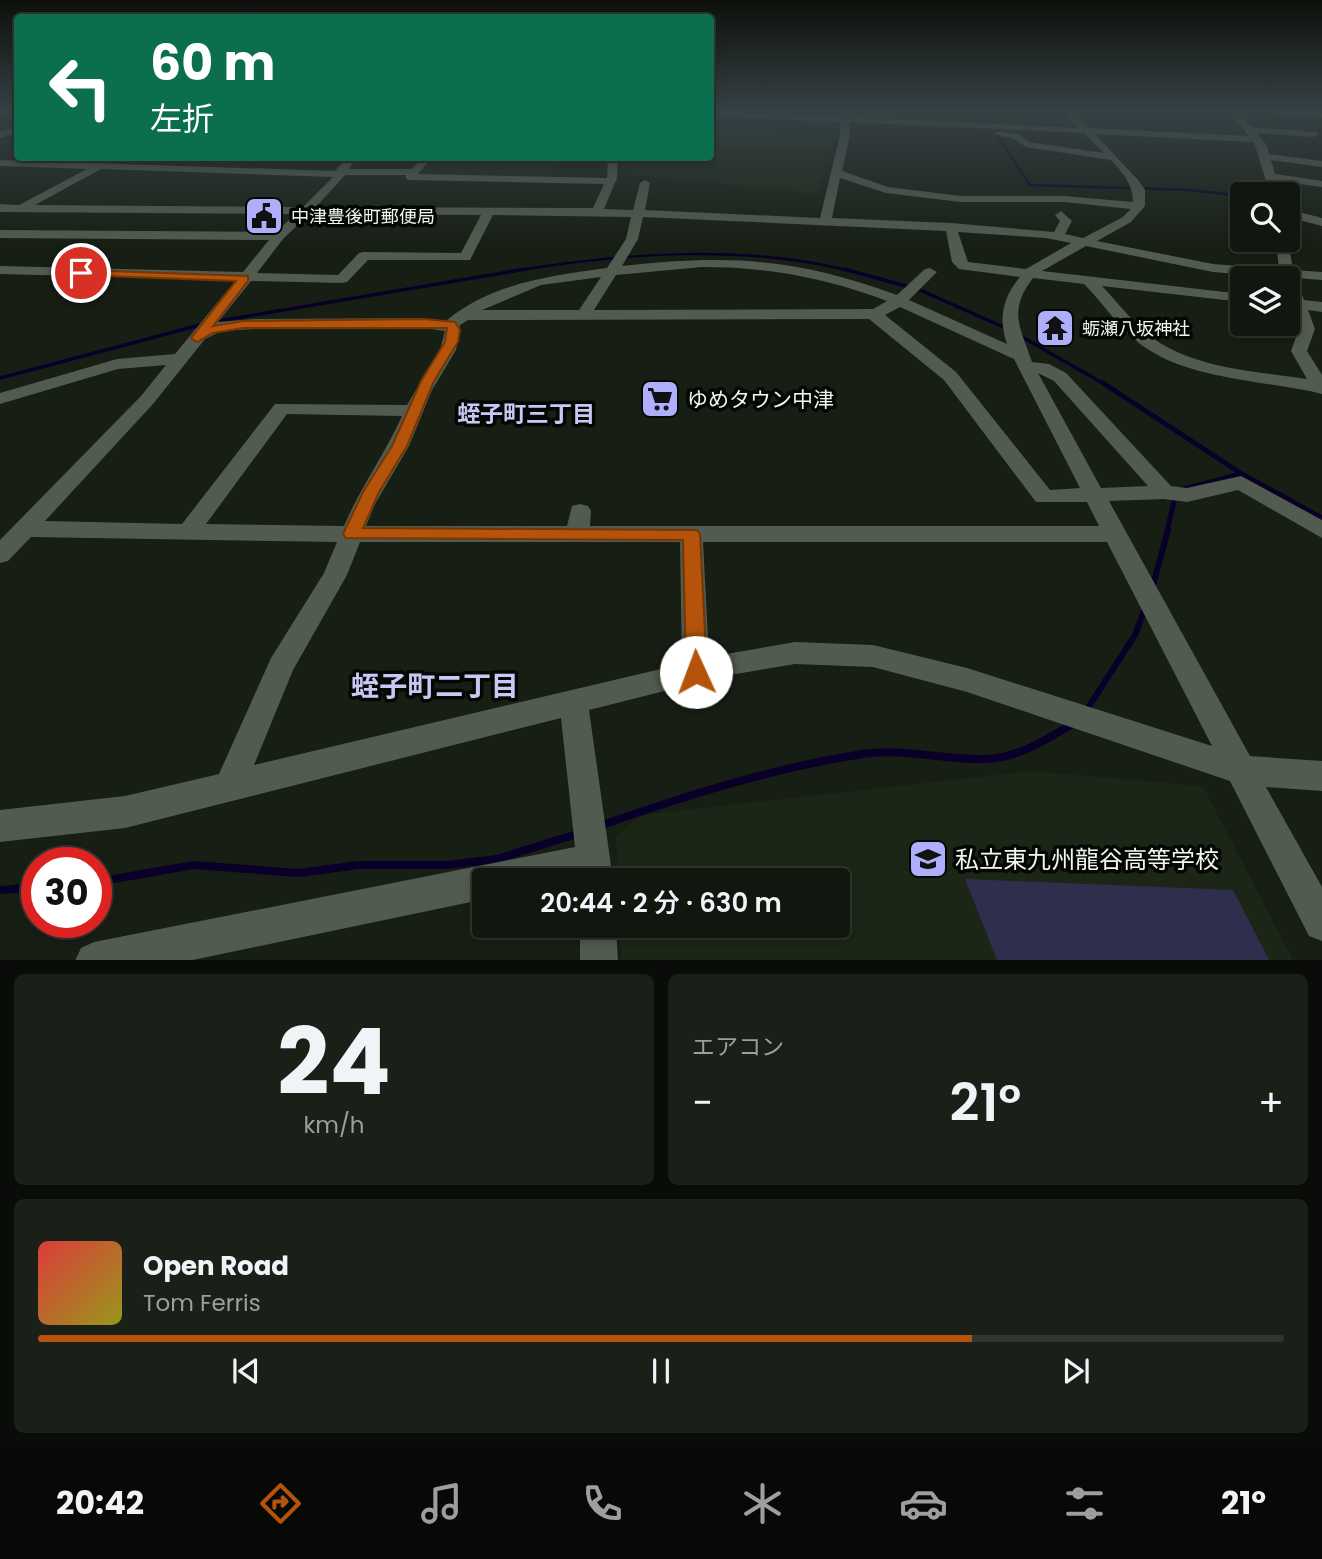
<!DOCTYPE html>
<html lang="ja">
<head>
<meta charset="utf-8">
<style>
	:root { --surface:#11160f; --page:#1a1f18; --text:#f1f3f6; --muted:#9c9f9e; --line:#30352f; --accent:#b45309 }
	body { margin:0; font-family:Poppins,"Noto Sans JP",sans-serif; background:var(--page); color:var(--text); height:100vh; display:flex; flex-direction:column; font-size:26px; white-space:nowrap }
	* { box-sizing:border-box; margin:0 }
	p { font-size:23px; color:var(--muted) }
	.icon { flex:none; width:38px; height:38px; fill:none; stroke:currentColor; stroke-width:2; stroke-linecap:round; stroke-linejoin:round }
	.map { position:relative; height:960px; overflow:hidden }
	.panel { display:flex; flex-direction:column; gap:14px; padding:14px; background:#090c08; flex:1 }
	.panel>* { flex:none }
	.banner { position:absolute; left:14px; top:14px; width:700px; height:147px; border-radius:7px; box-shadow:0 4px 10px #0003,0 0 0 2px var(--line); background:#0b6e4f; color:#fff; overflow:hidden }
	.controls { position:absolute; left:1230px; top:182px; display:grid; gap:14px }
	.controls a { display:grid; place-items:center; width:70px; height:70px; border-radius:7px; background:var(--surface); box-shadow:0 4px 10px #0003,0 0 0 2px var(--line); font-size:35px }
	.speed { position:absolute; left:21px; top:847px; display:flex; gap:14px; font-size:35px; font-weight:700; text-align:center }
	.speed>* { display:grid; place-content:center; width:91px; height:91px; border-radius:50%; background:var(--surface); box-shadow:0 4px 10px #0003,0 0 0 2px var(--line); line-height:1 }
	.speed .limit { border:10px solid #d22; background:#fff; color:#111 }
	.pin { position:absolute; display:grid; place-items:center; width:60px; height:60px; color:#fff; margin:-30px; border:4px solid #fff; border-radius:50%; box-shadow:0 2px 7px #0007 }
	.me { position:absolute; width:77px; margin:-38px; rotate:358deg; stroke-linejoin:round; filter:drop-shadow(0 0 5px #0008) }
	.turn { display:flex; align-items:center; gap:24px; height:147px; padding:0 21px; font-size:32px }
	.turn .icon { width:91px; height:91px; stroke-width:2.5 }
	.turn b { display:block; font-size:49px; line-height:60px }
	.big { font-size:52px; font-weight:600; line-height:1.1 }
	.panel .card { flex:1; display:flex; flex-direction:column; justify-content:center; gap:10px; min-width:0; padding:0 24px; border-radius:10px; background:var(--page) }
	.panel .dial { align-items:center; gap:0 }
	.dial b { font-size:91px; line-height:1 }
	.song { display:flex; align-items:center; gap:21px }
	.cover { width:84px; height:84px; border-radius:10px; background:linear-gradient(135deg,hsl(0 70% 55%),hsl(60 70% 35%)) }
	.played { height:7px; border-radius:4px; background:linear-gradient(90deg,var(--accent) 75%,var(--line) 75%) }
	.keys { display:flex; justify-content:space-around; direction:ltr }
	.heat { display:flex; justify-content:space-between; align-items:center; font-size:38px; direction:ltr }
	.panel .tiles { flex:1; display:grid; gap:14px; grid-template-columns:1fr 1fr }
	.card:last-child { grid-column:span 2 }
	.trip { position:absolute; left:472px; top:868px; width:378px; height:70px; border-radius:7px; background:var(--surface); box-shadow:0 4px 10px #0003,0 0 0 2px var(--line); font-weight:600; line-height:70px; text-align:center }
	.tab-bar { display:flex; height:112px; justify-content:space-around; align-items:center; background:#070906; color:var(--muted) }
	.tab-bar .icon { width:49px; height:49px }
	.tab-bar .active { color:var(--accent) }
	.tab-bar b { font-size:32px; color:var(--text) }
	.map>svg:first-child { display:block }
	.built { fill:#1b2616 }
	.green { fill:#2f2f4d }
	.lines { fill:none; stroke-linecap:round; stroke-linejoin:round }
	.stream-far4 { stroke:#080028; stroke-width:2.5 }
	.stream-far3 { stroke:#080028; stroke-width:3.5 }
	.stream-far2 { stroke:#080028; stroke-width:5 }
	.stream-far1 { stroke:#080028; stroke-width:6 }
	.stream { stroke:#080028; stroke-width:8 }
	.minor { fill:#525b4f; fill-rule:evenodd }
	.route { fill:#b45309; stroke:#753606; stroke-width:2 }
	.labels { text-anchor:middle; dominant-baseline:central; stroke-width:7; stroke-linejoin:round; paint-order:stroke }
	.far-poi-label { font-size:18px; fill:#f1f6ef; stroke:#050704; text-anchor:start }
	.poi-label { font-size:21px; fill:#f1f6ef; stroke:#050704; text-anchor:start }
	.neighbourhood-label { font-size:23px; font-weight:bold; fill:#c7c9f4; stroke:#050704 }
	.near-poi-label { font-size:24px; fill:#f1f6ef; stroke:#050704; text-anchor:start }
	.near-neighbourhood-label { font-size:28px; font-weight:bold; fill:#c7c9f4; stroke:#050704 }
</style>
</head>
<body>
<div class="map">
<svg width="1322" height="961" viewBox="0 0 1322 961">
	<rect width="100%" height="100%" fill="#171e14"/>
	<path class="built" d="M711,127L832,138L818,194L620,173L624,158H710Z
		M431,158H563L556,160L548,179L415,177Z
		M1031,771L1203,786L1293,960H621L620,926H838V880H618L616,837L641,815Z"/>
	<path class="green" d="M965,879L1233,890L1269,960H997Z"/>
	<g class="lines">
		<path class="stream-far4" d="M981,111L986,114L989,125
			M997,135L1030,185L1190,190L1242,196
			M514,271C625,253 741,244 851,271"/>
		<path class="stream-far3" d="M844,269L920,290L1008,329
			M213,322L526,269
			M1017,334L1106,385
			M0,378L204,324"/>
		<path class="stream-far2" d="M1103,383L1242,474L1322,518
			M1180,490L1241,474
			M1167,531L1175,497"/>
		<path class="stream-far1" d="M1152,589L1168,530
			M1086,711L1135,635L1145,608"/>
		<path class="stream" d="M599,826C685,796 772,768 863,754C903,748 945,760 986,759C1018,758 1047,739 1074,723
			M96,882L194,865L298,873L359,865H447L497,859L580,833
			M0,890L37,887"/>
		<path class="minor" d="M0,111H10L0,115Z
			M710,111L842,117L845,111H853L850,117L1078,128L1062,111H1071L1089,128L1249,136L1228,111H1237L1251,127L1317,132V136L1314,137L1256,133L1266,144L1269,154L1322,161V167L1271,160L1275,174L1322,181V187L1277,181L1281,194H1270L1254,142L1095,134L1139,181L1145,190V206L1131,222L1097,241L1213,264L1279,269L1276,240L1288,239L1293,270L1322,272V280L1296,278L1304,300L1322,302V312L1308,310L1315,329L1307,351L1322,375V394C1270,381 1195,380 1149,350C1123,334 1105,305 1084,284L1033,278C1007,312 1021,328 1032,362L1049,364L1066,373L1171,486L1187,488L1241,476L1322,520V538L1238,490L1187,502L1164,499L1109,501L1250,756L1322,761V791L1266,787L1322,887V941L1309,936L1230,781L967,692L873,667L795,664L724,676L589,710L613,880H485V899L188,961H75L81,948L94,942L575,847L561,718L125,828L0,842V810L125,796L219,774L271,658L324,573L337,542L31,537L8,561L0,563V540L141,396L166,365L118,369L0,404V393L117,359L175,354L236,280L0,274V266L243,272L269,240L0,238V230L276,232L295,214L0,212V204L19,205L87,169L0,166V160L335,171L346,158H356L349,169H412L422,158H432L418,174L607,178L608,158H618L617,178L604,209L633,210L640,183L645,180L650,183L645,210L820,218L840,135V122L710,116ZM849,122L1084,133L1104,153L1029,142L1020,135L999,131L994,134L1014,139L1026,147L1111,160C1123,173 1133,184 1133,202L1064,196H961L888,187L842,171L850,135ZM101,169L333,177L303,207L35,205ZM345,175H406V179L410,180L604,184L593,208L316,207ZM840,178L886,193L961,202H1064L1131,209L1123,217L1083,238L1065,234L1072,221L1061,211L1055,215L1060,221L1054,232L951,223L832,218ZM309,214L481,215L461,253L364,252L359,253L338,275L257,273L283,239ZM493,215L631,217L626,239L607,268C549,276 492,283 446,321L423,318L255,319L218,322L251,281L342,283L347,282L368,260H470ZM643,217L946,231L952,262L959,269L1020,277C1003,297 998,318 1007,344L909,300L937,272L930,268L925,269L897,295C796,258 727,254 622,266L638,239ZM958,232L1046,238L1071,243L1026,269L968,262ZM1086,246L1213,272L1288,278V307L1292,308L1299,329L1291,351L1307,379C1260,372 1202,369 1160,343C1138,329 1120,305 1102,286L1242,302V294L1042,271ZM702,267C768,267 826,278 887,301L873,309L594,310L616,275ZM601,277L579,310H482L541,285ZM900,307L1014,359L1080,488L1050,490L956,372L885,315ZM468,320L869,319L944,380L1036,502H1087L1099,526H590L591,511L588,506L580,504L572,506L567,526H366L375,504L409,446L432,390L456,350L460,325ZM423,328L445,331L440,350L407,405L275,404L182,524L45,521L153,404L205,339L222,331L255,329ZM1038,373L1054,381L1148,486L1101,488ZM287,414L402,416C385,454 360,488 344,526L206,524ZM360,542H680L682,664L254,765L293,670L347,575ZM703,542H1107L1212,746L967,668L873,645L795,642L709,657Z
			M1270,111L1322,112V118L1274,114Z
			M18,126V132L0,138V132Z
			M1288,209L1322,218V226L1288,217Z
			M580,926H616L618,961H580Z"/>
	</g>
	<linearGradient id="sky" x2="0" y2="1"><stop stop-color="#0d100b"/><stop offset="0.45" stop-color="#364145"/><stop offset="1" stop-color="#364145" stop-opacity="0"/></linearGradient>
	<rect width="1322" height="246" fill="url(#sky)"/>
	<path class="route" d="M81,270L248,276V281L213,326L243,321L424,319L455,322L460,330L458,342L434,381L407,446L379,492L363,528L697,530L700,534L707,672L704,678L696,681L689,678L686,672L683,540L346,538L343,534L363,492L392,446L421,381L445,342L447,328H243L213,333L197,342L191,338L236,281L78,275V271Z"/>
	<defs>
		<symbol id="civic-square" viewBox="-11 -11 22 22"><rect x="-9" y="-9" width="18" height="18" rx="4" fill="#aeaefb" stroke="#050704"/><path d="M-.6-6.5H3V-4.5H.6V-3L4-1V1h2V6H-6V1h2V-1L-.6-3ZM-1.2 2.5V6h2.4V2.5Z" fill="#111"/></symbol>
		<symbol id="temple-square" viewBox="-11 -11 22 22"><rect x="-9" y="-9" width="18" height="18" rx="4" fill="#aeaefb" stroke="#050704"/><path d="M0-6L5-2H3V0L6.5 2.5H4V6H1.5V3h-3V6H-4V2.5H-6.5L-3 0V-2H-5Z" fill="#111"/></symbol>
		<symbol id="supermarket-square" viewBox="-11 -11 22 22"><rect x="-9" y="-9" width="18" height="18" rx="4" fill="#aeaefb" stroke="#050704"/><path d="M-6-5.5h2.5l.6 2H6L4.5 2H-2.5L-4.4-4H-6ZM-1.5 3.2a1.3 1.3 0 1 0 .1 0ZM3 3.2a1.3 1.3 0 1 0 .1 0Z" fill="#111"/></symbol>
		<symbol id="school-square" viewBox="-11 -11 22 22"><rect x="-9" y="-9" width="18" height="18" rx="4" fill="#aeaefb" stroke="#050704"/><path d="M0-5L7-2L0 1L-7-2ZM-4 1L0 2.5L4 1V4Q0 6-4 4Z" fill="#111"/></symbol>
	</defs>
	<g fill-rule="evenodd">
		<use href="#civic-square" x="242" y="194" width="44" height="44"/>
		<use href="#temple-square" x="1033" y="306" width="44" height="44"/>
		<use href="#supermarket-square" x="638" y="377" width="44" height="44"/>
		<use href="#school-square" x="906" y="837" width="44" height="44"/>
	</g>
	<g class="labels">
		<g class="far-poi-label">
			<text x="291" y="216">中津豊後町郵便局</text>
			<text x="1082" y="328">蛎瀬八坂神社</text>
		</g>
		<g class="poi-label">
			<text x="687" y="399">ゆめタウン中津</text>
		</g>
		<g class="neighbourhood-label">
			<text x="526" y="414">蛭子町三丁目</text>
		</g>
		<g class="near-poi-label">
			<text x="955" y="859">私立東九州龍谷高等学校</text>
		</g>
		<g class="near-neighbourhood-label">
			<text x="435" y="686">蛭子町二丁目</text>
		</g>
	</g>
</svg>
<div class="controls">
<a><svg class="icon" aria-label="search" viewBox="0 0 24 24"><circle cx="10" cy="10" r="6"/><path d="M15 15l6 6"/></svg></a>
<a><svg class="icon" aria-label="layers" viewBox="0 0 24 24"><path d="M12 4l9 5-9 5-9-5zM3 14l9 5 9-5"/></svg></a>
</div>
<div class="speed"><div class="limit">30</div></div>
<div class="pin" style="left:81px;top:273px;background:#d93025"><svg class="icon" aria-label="arrive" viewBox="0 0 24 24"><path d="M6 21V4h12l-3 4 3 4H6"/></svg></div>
<svg class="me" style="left:696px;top:672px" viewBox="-20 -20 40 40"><circle r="19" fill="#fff"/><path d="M0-13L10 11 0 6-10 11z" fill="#b45309"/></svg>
<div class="trip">20:44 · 2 分 · 630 m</div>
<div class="banner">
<div class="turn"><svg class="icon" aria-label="left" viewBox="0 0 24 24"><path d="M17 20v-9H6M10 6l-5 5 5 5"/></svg><div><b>60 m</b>左折</div></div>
</div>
</div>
<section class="panel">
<div class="tiles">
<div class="card dial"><b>24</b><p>km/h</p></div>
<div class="card"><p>エアコン</p>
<div class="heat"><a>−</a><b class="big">21°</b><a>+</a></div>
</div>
<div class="card">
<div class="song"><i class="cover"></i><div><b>Open Road</b><p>Tom Ferris</p></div></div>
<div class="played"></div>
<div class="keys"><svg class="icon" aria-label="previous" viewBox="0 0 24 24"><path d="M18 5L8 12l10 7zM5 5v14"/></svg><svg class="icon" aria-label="pause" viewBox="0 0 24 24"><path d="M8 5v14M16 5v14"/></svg><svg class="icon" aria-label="next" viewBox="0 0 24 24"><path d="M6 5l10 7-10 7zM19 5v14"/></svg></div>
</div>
</div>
</section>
<nav class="tab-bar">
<b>20:42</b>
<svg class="icon active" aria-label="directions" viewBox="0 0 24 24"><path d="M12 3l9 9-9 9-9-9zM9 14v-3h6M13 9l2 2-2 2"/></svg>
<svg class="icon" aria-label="music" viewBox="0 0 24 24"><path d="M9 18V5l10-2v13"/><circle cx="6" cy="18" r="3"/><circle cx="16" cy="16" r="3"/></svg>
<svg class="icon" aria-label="phone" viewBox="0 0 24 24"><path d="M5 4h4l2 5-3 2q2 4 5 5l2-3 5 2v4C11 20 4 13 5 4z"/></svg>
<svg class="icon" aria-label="climate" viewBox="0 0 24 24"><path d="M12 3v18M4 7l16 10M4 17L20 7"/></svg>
<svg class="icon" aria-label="car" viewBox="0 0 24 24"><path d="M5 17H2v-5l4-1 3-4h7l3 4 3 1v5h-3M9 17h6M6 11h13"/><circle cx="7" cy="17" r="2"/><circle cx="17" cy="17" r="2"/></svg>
<svg class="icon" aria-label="filters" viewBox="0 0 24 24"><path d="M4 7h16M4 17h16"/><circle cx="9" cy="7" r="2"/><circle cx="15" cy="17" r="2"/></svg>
<b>21°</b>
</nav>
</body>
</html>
